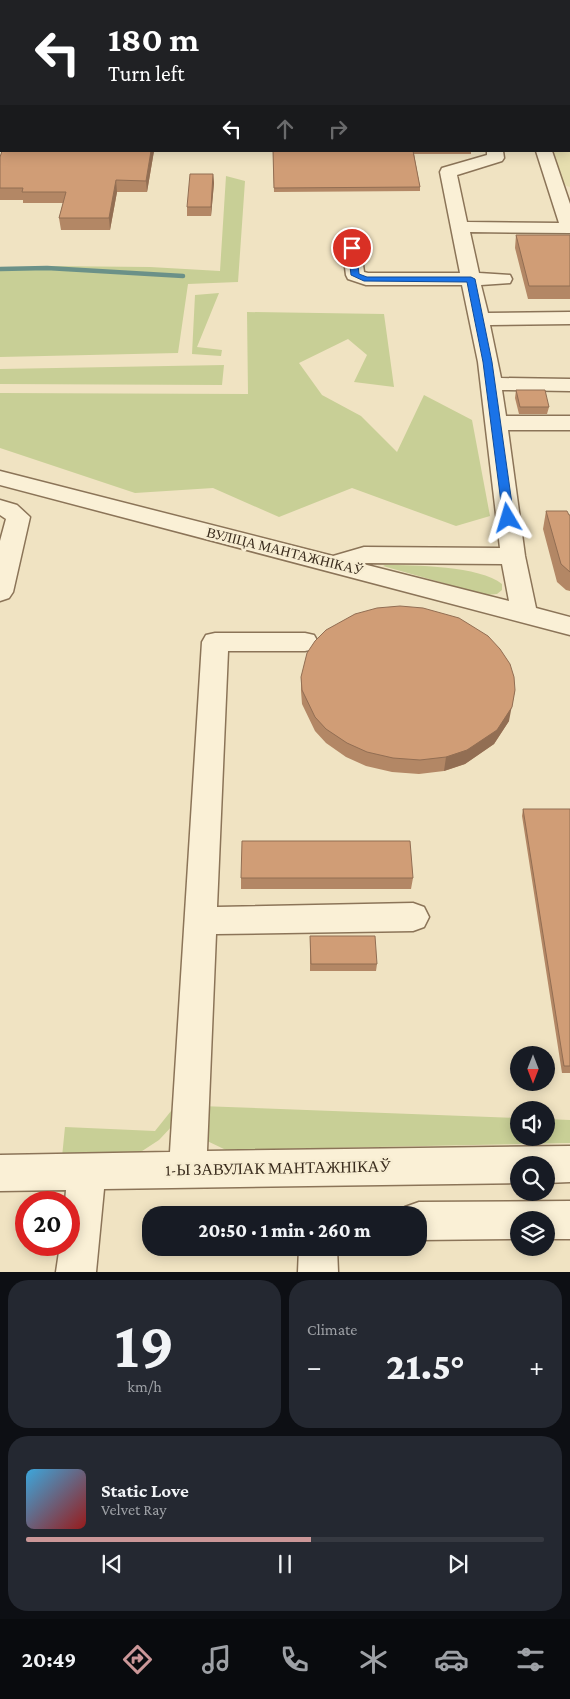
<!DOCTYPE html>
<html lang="en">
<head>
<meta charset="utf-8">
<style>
	:root { --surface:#171b24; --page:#242831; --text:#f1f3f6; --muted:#9ea1a6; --line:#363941; --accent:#cb9798 }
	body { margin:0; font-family:"Crimson Pro",serif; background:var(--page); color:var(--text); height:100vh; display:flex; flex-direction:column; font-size:19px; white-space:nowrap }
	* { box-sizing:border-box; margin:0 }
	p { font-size:16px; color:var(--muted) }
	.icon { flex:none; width:28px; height:28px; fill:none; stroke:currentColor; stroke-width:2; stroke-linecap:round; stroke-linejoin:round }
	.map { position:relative; height:1272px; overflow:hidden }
	.sheet { display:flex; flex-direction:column; gap:8px; padding:8px; background:#0d0f14; flex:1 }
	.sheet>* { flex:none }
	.guide { position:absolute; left:0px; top:0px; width:570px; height:152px; box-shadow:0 2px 12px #0003; background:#202124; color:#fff; overflow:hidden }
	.needle { width:32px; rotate:180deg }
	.fabs { position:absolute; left:510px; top:1046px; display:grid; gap:10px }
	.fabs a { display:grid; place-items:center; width:45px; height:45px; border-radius:50%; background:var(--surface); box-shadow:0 2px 12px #0003; font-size:25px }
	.speed { position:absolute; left:15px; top:1191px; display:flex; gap:10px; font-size:25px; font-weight:700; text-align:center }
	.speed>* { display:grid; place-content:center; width:65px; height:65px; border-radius:50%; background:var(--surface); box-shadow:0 2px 12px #0003; line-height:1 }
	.speed .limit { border:8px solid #d22; background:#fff; color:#111 }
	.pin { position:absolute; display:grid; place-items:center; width:42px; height:42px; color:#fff; margin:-21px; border:2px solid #fff; border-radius:50%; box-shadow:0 1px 5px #0007 }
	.me { position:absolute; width:55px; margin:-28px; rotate:353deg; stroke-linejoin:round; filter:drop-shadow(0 0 4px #0008) }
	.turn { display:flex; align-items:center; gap:18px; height:105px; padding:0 25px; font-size:22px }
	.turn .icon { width:65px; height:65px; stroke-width:2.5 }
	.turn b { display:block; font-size:35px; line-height:42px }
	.lanes { display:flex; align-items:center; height:48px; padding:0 25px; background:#0003; justify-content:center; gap:25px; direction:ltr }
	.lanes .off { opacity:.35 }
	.big { font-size:38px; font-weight:800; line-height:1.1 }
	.sheet .tile { flex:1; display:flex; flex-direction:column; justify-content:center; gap:8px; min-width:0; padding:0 18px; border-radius:20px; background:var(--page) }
	.sheet .dial { align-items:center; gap:0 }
	.dial b { font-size:65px; line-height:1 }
	.song { display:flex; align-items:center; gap:15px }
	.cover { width:60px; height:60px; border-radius:8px; background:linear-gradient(135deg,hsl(200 70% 55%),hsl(0 70% 35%)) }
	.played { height:5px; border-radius:2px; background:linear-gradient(90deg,var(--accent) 55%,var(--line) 55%) }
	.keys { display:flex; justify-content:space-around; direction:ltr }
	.heat { display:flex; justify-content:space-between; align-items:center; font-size:28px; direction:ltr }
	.sheet .tiles { flex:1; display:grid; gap:8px; grid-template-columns:1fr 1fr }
	.tile:last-child { grid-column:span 2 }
	.trip { position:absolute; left:142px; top:1206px; width:285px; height:50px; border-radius:20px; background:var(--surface); box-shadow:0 2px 12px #0003; font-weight:800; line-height:50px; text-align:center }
	.dock { display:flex; height:80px; justify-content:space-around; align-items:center; background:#090b0e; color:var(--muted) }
	.dock .icon { width:35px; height:35px }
	.dock .active { color:var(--accent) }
	.dock b { font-size:22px; color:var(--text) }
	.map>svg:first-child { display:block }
	.farmland { fill:#e6deaf }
	.green { fill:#c8cf96 }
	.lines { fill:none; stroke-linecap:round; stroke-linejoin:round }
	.stream { stroke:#6b9188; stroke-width:4.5 }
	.minor-casing { stroke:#8b7458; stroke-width:3 }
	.minor { fill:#faf0d6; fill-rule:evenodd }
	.wall { fill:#b38765 }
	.shaded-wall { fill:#926e53 }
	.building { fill:#d09d76; stroke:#926e53 }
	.route { fill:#1a73e8; stroke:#114b97 }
	.labels { text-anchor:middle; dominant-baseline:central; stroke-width:5; stroke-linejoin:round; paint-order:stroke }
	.street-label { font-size:14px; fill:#3a2c1d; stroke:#f7edd2 }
	.near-street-label { font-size:16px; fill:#3a2c1d; stroke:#f7edd2 }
</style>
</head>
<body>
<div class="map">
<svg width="570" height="1272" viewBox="0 0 570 1272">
	<rect width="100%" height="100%" fill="#f0e3c2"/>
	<path class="farmland" d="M569,108H570V187L561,184L549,151H569Z"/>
	<path class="green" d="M226,176L245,181L238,282L188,284L178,353L0,357V269L45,266L150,267L220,271Z
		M219,293L197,347L222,350L221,356L192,354L195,295Z
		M247,312L384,314L394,387L354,382L367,355L348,339L299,363L322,395L361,416L397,452L424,395L472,420L490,516L456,526L352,488L279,517L213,488L135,493L0,448V393L248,394Z
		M224,365L222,385L0,384V369Z
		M385,565C414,565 480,566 502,584V590L497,594L486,595L383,566Z
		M175,1106V1123L159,1140L136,1155L62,1157L65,1127L155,1131Z
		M200,1106L519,1118V1138H546V1119L570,1120V1143L226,1150L203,1139Z"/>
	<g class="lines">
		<path class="stream" d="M0,269L47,268L183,276"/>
		<defs>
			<path id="minor" d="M569,46H570V54H569Z
				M569,100H570V110H569Z
				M487,151H503L504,158L502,161L457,175L467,222L559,223L536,151H552L570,204V233L470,232L479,273L510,275L512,279L510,283L481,285L488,313L570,312V324L490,325L501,378L570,379V391L502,390L506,416H570V430H508L525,556L536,608L570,617V635L0,485V471L333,556L364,547L500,548L478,362L462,285H366L348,279L346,275L341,235L344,231L350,230L356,231L359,235L364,272L368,273H460L440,172L442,168L487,155ZM365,563L502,564L509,601L363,564Z
				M0,500L17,505L30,517L13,592L9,598L0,601V541L6,519L0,515Z
				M215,633H305L314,635L318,642L314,649L305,651H228L217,907L413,903L424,907L429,917L424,927L413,931L216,934L207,1151L570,1146V1182L546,1183V1165H519V1183L104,1189L96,1272H56L60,1245H69V1202H65L66,1190L0,1191V1155L170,1152L202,642L206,635Z
				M570,1201V1239H546V1220H519V1239L419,1240V1215H402L405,1207L419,1202Z
				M299,1248H337L338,1272H298Z"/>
		</defs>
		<use href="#minor" class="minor-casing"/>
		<use href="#minor" class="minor"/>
	</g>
	<path class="wall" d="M2,151H154L147,192H117L110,230H61L59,218L63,203H23V200H0V157Z
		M273,151H471V154H414L420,187V191L274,192Z
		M213,174L214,183L211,216H187V207Z
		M516,235H570V299H528L515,248Z
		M516,390L549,407L547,414H519L515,398Z
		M546,511L570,515V591L566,590L557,582L543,529Z
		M301,677L509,721L494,744L465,764L444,771L419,774L392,772L366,766L346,757L326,743L315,731L302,704L301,691Z
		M523,809H570V1073H562L522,816Z
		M241,878H413L411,889H241Z
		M310,936L377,964L376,971H310Z"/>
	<path class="shaded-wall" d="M151,151H154L147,192L146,181Z
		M213,174L214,183L211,216V207Z
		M116,180L117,192L110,230L109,218Z
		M515,690L509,721L494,744L465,764L444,771L446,757Z"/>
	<path class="building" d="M366,0H404V1H366Z
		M2,151H151L146,181L116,180L109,218H59L66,192H22L23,188H0V157Z
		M273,151H413L420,187L274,188Z
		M190,174H213L211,207H187Z
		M516,235H570V286H529Z
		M516,390H545L549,407H520Z
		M546,511H567L569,515H570V572L561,564Z
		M400,606L423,608L459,618L488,636L500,649L510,664L514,677L515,690L512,707L497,730L467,750L446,757L420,760L393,758L367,752L347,743L326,729L315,717L302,690L301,677L307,653L315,641L326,630L355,614L377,608Z
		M523,809H570V1066H564Z
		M242,841H410L413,878H241Z
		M310,936H375L377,964H311Z"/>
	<path class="route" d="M352,246L356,248L359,274L367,277H471L475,279L492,362L514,518L512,520L508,521L503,518L483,362L467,282L364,281L351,275L348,248Z"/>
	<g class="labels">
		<g class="street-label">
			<text transform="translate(285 551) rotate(14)">ВУЛІЦА МАНТАЖНІКАЎ</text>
		</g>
		<g class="near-street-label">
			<text transform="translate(278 1168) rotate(-1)">1-Ы ЗАВУЛАК МАНТАЖНІКАЎ</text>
		</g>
	</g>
</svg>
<div class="fabs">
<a><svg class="needle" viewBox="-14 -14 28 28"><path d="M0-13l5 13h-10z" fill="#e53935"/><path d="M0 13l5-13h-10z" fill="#9ea1a6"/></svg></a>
<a><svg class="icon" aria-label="sound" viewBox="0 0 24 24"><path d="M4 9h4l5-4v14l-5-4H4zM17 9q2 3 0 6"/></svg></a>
<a><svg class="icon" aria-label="search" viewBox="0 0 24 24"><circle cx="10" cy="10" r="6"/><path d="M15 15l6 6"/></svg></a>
<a><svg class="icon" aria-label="layers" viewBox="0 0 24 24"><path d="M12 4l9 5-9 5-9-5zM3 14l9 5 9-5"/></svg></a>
</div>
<div class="speed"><div class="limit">20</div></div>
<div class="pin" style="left:352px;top:248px;background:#d93025"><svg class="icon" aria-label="arrive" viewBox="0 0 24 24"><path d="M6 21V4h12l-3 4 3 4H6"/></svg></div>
<svg class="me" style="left:508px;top:518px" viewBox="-20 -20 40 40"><path d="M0-17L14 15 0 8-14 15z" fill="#1a73e8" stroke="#fff" stroke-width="4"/></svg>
<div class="trip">20:50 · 1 min · 260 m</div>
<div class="guide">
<div class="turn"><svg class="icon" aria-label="left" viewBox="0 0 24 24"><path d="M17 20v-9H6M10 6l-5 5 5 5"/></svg><div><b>180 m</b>Turn left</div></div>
<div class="lanes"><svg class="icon" aria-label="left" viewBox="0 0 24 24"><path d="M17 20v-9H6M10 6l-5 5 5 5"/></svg><svg class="icon off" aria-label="ahead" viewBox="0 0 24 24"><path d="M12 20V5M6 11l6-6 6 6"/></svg><svg class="icon off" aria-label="right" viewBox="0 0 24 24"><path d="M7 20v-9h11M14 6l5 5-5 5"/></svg></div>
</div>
</div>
<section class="sheet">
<div class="tiles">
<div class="tile dial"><b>19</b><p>km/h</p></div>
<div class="tile"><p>Climate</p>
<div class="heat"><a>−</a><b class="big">21.5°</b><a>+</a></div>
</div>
<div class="tile">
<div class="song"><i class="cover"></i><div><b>Static Love</b><p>Velvet Ray</p></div></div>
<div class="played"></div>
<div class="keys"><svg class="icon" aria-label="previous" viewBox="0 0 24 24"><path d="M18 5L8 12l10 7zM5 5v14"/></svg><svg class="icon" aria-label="pause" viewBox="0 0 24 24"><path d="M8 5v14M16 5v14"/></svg><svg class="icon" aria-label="next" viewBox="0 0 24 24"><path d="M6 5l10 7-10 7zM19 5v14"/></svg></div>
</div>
</div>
</section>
<nav class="dock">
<b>20:49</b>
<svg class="icon active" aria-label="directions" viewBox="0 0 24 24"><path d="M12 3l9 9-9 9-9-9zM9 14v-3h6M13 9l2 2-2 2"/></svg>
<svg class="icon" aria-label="music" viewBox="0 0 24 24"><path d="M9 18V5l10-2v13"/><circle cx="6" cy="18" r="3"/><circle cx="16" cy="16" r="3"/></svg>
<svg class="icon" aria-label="phone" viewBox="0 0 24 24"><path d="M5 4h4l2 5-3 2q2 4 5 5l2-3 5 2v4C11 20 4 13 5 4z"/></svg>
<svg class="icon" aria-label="climate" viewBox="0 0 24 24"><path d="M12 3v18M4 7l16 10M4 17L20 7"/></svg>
<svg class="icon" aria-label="car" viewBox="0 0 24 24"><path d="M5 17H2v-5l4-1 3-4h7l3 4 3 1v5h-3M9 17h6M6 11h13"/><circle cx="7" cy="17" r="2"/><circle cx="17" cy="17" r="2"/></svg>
<svg class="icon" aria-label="filters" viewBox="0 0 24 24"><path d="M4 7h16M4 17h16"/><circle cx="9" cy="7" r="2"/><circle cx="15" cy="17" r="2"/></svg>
</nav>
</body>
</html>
